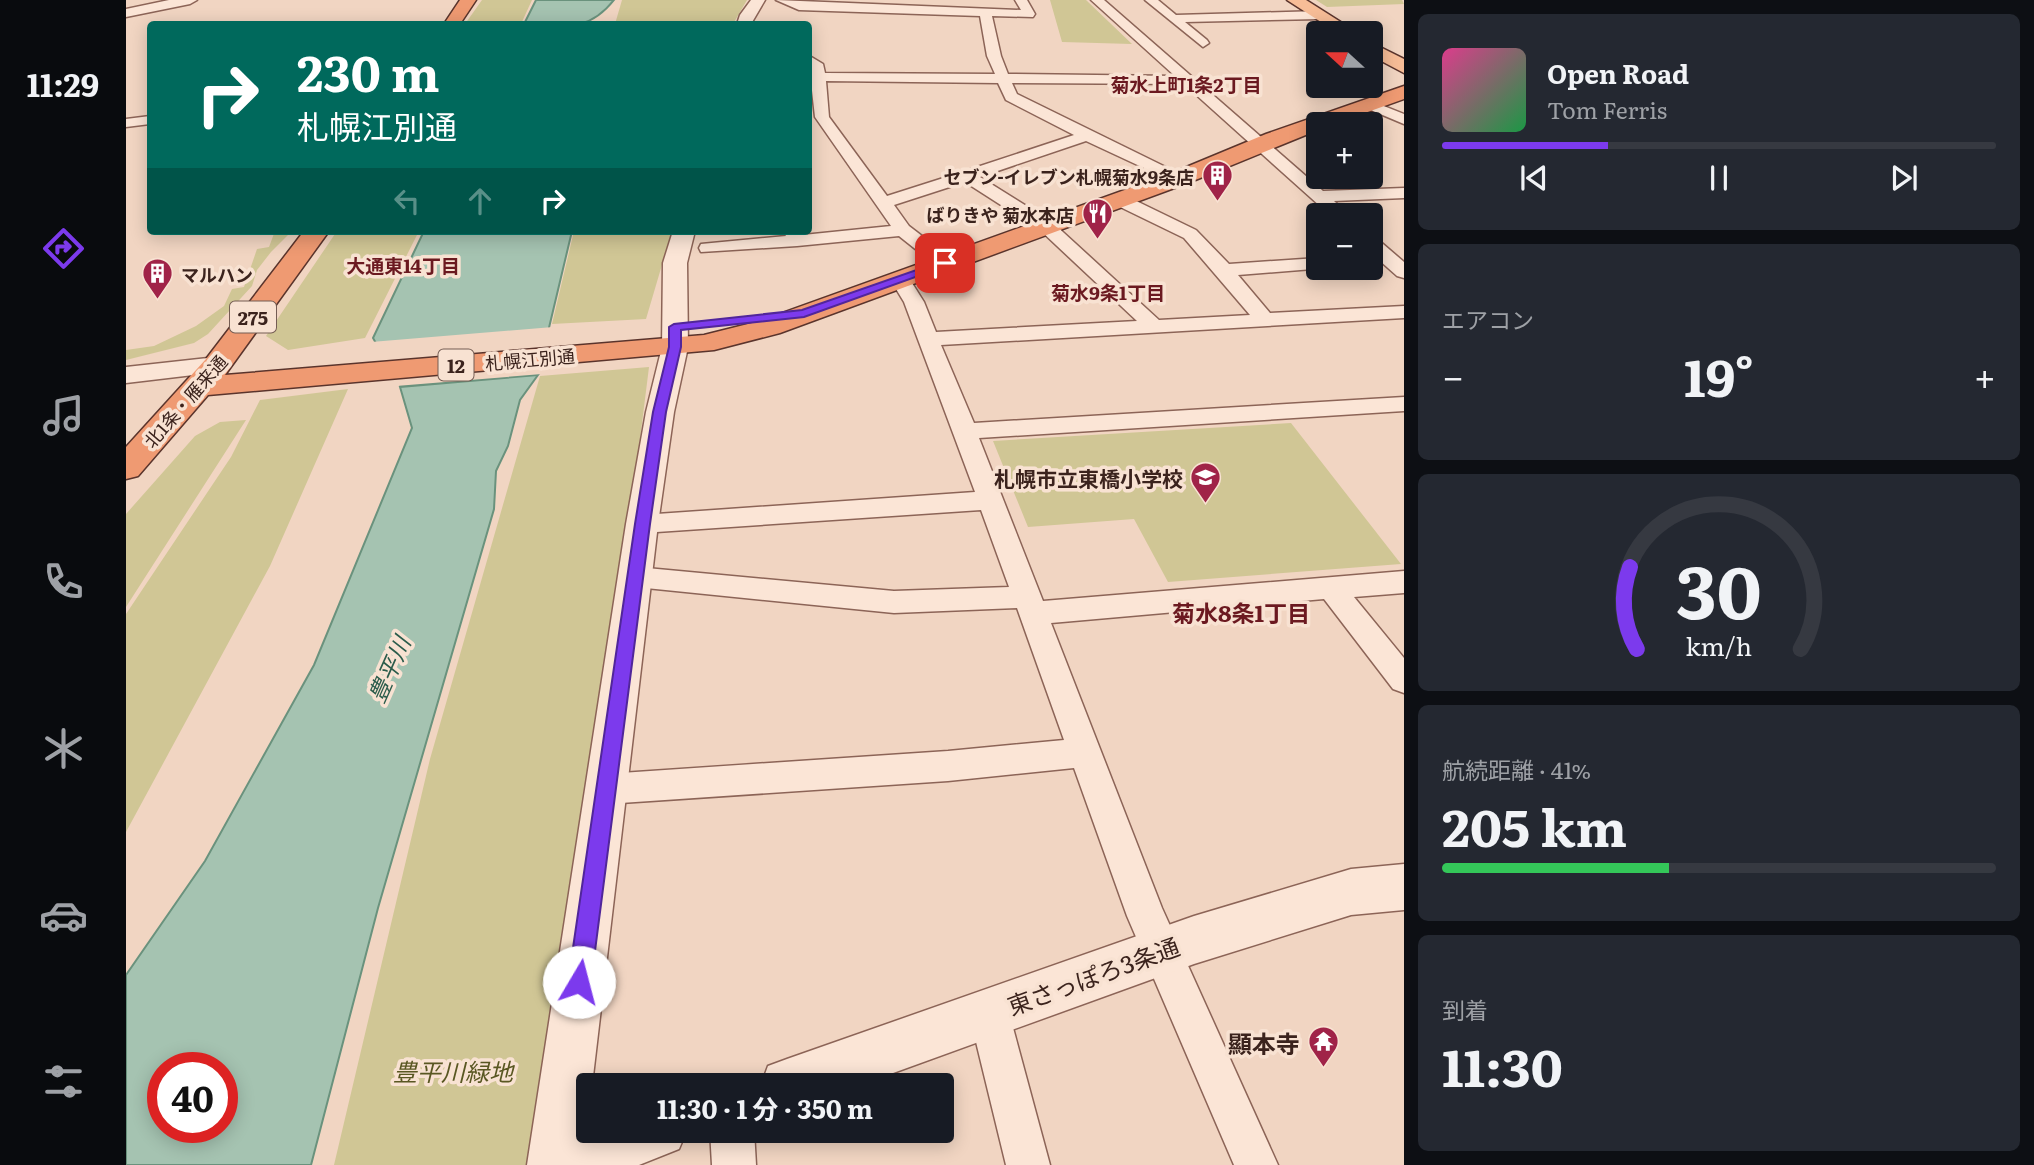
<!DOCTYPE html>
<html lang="ja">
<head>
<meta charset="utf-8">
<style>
	:root { --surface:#171b24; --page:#242831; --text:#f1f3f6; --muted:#9ea1a6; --line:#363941; --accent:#7c3aed }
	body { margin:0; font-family:Literata,"Noto Sans JP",serif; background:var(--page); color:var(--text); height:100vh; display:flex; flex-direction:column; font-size:26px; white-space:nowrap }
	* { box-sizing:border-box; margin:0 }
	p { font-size:23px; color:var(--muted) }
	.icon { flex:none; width:38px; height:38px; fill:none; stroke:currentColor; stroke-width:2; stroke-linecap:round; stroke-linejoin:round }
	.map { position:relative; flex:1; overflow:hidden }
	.drawer { display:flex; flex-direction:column; gap:14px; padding:14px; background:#0d0f14; width:630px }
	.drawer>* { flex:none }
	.guide { position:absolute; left:21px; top:21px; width:665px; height:214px; border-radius:7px; box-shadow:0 4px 18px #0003; background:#00695c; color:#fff; overflow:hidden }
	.needle { width:46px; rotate:291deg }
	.controls { position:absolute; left:1180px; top:21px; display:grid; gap:14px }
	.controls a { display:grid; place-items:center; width:77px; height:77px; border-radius:7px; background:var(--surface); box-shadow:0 4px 18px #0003; font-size:35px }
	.speed { position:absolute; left:21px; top:1052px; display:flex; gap:14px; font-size:35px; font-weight:700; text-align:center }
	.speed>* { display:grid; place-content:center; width:91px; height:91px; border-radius:50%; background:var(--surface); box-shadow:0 4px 18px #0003; line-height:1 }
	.speed .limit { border:10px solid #d22; background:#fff; color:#111 }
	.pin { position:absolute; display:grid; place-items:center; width:60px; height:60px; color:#fff; margin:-30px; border-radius:14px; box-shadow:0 4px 10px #0006 }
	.me { position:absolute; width:77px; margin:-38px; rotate:8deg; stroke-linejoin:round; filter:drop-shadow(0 0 5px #0008) }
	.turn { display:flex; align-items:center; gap:24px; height:147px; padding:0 35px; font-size:32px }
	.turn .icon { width:91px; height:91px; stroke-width:2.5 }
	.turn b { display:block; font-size:49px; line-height:60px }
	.lanes { display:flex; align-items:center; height:66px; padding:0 35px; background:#0003; justify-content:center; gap:35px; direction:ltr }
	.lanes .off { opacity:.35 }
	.big { font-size:52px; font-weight:700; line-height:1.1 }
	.drawer .widget { flex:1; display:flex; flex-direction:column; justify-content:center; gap:10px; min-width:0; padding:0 24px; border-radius:10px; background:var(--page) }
	.drawer .dial { align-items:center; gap:0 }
	.dial svg { height:182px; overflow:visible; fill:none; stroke:var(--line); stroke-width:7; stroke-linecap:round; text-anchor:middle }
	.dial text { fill:var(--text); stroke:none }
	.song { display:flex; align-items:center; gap:21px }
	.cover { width:84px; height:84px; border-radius:10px; background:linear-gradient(135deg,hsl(330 70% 55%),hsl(140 70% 35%)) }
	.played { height:7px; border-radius:4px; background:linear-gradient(90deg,var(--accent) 30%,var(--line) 30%) }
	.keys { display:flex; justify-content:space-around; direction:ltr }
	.heat { display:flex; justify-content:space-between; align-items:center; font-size:38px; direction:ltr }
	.charge { height:10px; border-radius:5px; background:linear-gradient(90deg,#34c759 41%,var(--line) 0) }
	.trip { position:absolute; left:450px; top:1073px; width:378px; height:70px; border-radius:7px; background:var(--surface); box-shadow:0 4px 18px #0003; font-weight:700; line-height:70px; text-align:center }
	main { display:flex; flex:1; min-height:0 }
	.tabs { display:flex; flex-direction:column; width:126px; justify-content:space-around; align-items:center; background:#090b0e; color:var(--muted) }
	.tabs .icon { width:49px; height:49px }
	.tabs .on { color:var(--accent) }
	.tabs b { font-size:32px; color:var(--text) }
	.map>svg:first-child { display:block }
	.green { fill:#d0c695 }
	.water { fill:#a5c3b1; stroke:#6a927d; stroke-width:2; fill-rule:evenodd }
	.pier { fill:#f1d5c2 }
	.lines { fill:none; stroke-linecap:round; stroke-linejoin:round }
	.minor-casing { stroke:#8c6457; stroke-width:3 }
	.tertiary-casing { stroke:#8c6457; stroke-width:3 }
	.primary-casing { stroke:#5a342c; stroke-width:3 }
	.trunk-casing { stroke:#5a342c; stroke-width:3 }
	.minor { fill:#fbe5d6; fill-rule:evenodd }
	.tertiary { fill:#fbe5d6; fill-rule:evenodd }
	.primary { fill:#f7bd97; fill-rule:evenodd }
	.trunk { fill:#ef9a72; fill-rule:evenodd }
	.route { fill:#7c3aed; stroke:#51269a; stroke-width:2 }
	.labels { text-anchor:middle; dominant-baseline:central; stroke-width:7; stroke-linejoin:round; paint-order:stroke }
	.far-poi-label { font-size:18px; font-weight:bold; fill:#3b231d; stroke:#f8e2d2; text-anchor:end }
	.far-street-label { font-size:18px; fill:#3b231d; stroke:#f8e2d2 }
	.far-neighbourhood-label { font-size:19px; font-weight:bold; fill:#6b1920; stroke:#f8e2d2 }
	.shield { fill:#f8e2d2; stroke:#745c53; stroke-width:2 }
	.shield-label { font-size:19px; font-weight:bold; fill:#3b231d }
	.poi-label { font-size:21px; font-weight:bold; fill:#3b231d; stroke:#f8e2d2; text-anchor:end }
	.neighbourhood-label { font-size:23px; font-weight:bold; fill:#6b1920; stroke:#f8e2d2 }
	.water-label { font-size:23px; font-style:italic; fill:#2b5c4b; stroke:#f8e2d2 }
	.near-street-label { font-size:24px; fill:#3b231d; stroke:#f8e2d2 }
	.near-poi-label { font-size:24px; font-weight:bold; fill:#3b231d; stroke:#f8e2d2; text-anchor:end }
	.near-park-label { font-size:24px; font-style:italic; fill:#595722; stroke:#f8e2d2 }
</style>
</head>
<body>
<main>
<nav class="tabs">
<b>11:29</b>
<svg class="icon on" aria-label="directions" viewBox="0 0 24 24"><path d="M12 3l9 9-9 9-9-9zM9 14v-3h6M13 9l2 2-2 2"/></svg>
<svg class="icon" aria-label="music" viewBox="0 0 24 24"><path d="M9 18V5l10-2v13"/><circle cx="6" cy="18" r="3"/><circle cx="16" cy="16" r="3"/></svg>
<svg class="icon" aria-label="phone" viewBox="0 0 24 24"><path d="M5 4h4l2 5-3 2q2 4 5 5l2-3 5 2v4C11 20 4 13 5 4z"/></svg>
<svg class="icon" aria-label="climate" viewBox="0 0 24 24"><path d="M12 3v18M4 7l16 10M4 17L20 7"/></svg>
<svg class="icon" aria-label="car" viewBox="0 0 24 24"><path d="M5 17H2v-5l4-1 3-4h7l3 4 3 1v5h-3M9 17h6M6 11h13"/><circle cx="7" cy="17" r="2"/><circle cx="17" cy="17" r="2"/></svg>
<svg class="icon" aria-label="filters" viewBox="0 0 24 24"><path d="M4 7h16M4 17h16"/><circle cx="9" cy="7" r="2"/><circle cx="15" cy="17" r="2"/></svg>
</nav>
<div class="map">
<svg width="1278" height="1165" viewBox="0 0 1278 1165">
	<rect width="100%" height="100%" fill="#f1d5c2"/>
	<path class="green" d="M356,0H406L395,24H339Z
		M496,0H621L607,24H489Z
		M924,0H960L1006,44L936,42Z
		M1190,0H1276L1278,4L1201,7Z
		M149,231H166L145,252L131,270L126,286L82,334L68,343L0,360V350L28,346L70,326L98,306L106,289L118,287L131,249L143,247Z
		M211,231H293L239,338L162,350L140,336Z
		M448,231H546L520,319L426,324Z
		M523,367L502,535L406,1165H208L304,759L414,376Z
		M222,389L144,566L0,832V614L105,457L134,400Z
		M120,420L0,607V514L69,436L94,422Z
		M1165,423L1275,564L1042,582L1008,519L902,527L867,441Z"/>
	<path class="water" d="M410,0H488C461,34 437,25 398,24Z
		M298,231H446L412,374L274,385L247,338Z
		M412,375L394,400L382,446L370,471L368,509L252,908L185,1165H0V975L79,861L188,665L286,428L274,387ZM37,1068H96V1127H37Z"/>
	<path class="pier" d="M427,327L416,374L270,386L245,342Z"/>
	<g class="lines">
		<defs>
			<path id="minor" d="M650,0L895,10L889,0H901L909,14L907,17L866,16L875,56L882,74L1049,76L965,0H978L1197,191L1278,188V198L1208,201L1223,215H1204L1058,84L886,83L891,94L1062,178L1054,183L1048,182L960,141L854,177L926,222L1033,320L1124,315L1058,238L988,204L985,200L988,196H1000L1070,230L1103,264L1192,258V268H1199L1112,275L1144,313L1278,306V318L815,345L848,423L1278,397V411L853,438L917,601L1278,571V593L1228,597L1278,658V693L1267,689L1198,599L925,623L1036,908L1152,1165H1108L1001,916L948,768L822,781L480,804L468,800L463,789L468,778L480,774L822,751L938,740L891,608L768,613L510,587L500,584L496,577L500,570L510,567L768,591L883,587L855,510L516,533L507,531L503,524L507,517L516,515L849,492L778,302L764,279L767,275H781L798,302L810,332L1011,321L914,230L839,182L768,205L783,226L826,259L828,263L826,267H812L773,236L671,246L575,252L573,248L575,244L660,236L657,231H675L677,235L765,226L689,117L682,55L697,64L699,73L869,74L861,56L854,16L673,10ZM700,81L872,83L880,100L948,135L842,170L832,171L830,174L761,196L703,117Z
				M1019,0H1032L1050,15L1194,11L1200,15L1194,19L1059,22L1081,40L1083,43L1077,47Z
				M1245,101L1278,114V124L1240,108L1238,105L1240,102Z
				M24,116V124L0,127V119Z
				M1244,237L1250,238L1278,262V278L1271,276L1244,252Z
				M863,993L877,999L883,1013L924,1165H880L843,1013L849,999Z
				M584,1130H628L630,1165H586Z"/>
			<path id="tertiary" d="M43,0H71L64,4L0,17V9Z
				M625,0H639L625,24H611L614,15Z
				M547,231H569L561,263L562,347L548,412L532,524L466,1085H462L461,1129L561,1130L553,1149L513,1165H401L500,524L520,412L536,347L537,263Z
				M91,357L101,359L105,365L101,371L0,383V367Z
				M1278,864V910L1225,915L1068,964L734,1085H635L642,1066L661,1059L1068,916L1225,869Z"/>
			<path id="primary" d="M1161,0H1180L1232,33H1212Z
				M1244,42L1278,59V73L1244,55Z"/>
			<path id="trunk" d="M334,0H350L334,24H318Z
				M1278,86V99L1208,124H1192V130L1062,183L654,333L588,350L82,395L12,476L0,479V447L80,359L178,231H203L99,375L578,335L634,321L1046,173L1140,134Z"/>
		</defs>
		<use href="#minor" class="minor-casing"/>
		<use href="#tertiary" class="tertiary-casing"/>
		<use href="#primary" class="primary-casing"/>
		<use href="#trunk" class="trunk-casing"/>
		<use href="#minor" class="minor"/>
		<use href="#tertiary" class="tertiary"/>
		<use href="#primary" class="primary"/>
		<use href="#trunk" class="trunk"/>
	</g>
	<path class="route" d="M819,260L825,263L823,265L678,317L555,330V347L540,412L524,524L465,982L461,990L453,993L446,990L442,982L509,524L527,412L543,347V327L548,324L676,310Z"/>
	<defs>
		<symbol id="building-pin" viewBox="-11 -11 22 30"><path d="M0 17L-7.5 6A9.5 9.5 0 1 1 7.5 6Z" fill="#a02348" stroke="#f8e2d2"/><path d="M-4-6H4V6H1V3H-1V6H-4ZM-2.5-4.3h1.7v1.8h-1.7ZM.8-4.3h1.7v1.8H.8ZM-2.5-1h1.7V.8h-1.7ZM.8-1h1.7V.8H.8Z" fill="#fff"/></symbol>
		<symbol id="restaurant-pin" viewBox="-11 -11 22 30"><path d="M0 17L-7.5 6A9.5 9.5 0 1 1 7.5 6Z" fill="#a02348" stroke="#f8e2d2"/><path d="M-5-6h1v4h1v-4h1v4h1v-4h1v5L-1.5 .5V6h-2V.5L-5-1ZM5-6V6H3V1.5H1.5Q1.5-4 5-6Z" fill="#fff"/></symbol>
		<symbol id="school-pin" viewBox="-11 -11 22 30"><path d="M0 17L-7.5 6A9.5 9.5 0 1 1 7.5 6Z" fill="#a02348" stroke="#f8e2d2"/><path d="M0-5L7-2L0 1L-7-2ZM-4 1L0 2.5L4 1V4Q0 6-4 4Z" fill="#fff"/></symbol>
		<symbol id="temple-pin" viewBox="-11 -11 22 30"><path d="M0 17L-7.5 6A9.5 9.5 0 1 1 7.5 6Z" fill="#a02348" stroke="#f8e2d2"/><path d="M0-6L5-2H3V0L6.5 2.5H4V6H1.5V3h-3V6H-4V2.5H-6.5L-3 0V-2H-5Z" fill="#fff"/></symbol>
	</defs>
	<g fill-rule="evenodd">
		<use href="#building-pin" x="1074" y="158" width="35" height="47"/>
		<use href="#restaurant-pin" x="954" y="196" width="35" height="47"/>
		<use href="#building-pin" x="14" y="256" width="35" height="47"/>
		<use href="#school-pin" x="1062" y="460" width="35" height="47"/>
		<use href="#temple-pin" x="1180" y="1024" width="35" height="47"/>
	</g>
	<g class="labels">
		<g class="far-poi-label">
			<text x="1068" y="176">セブン-イレブン札幌菊水9条店</text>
			<text x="948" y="214">ばりきや 菊水本店</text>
			<text x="55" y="274" text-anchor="start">マルハン</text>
		</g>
		<g class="far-street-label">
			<text transform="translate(404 359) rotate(-5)">札幌江別通</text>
			<text transform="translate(59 401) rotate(-49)">北1条・雁来通</text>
		</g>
		<g class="far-neighbourhood-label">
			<text x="1060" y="84">菊水上町1条2丁目</text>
			<text x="277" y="265">大通東14丁目</text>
			<text x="982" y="292">菊水9条1丁目</text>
		</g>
		<g class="shield">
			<rect x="104" y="301.5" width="46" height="31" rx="5"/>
			<rect x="312.5" y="349.5" width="35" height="31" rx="5"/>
		</g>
		<g class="shield-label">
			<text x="127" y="317">275</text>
			<text x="330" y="365">12</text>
		</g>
		<g class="poi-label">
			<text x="1057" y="477">札幌市立東橋小学校</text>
		</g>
		<g class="neighbourhood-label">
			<text x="1115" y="612">菊水8条1丁目</text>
		</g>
		<g class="water-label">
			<text transform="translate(262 669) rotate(-66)">豊平川</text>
		</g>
		<g class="near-street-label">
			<text transform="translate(967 975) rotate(-20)">東さっぽろ3条通</text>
		</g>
		<g class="near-poi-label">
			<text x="1174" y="1042">顯本寺</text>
		</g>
		<g class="near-park-label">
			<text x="327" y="1070">豊平川緑地</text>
		</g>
	</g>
</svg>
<div class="controls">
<a><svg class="needle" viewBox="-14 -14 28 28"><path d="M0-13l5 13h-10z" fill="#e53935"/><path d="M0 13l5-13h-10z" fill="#9ea1a6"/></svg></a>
<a>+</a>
<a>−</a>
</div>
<div class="speed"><div class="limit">40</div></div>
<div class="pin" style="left:819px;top:263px;background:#d93025"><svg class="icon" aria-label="arrive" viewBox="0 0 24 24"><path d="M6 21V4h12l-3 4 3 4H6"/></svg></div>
<svg class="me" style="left:453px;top:982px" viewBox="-20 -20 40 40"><circle r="19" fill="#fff"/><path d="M0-13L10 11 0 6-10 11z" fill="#7c3aed"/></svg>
<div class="trip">11:30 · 1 分 · 350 m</div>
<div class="guide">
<div class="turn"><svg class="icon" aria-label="right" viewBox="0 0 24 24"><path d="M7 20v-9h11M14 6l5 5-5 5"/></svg><div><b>230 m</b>札幌江別通</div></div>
<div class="lanes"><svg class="icon off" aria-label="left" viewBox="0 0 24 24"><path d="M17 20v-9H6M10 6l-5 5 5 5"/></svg><svg class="icon off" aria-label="ahead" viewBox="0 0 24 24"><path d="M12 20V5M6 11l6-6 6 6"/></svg><svg class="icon" aria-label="right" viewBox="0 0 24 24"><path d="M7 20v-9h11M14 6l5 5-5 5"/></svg></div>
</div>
</div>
<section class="drawer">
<div class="widget">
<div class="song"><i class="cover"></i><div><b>Open Road</b><p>Tom Ferris</p></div></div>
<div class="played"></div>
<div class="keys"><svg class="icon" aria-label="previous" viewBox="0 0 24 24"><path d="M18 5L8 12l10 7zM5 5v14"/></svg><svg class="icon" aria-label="pause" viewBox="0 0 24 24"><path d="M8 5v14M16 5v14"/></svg><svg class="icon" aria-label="next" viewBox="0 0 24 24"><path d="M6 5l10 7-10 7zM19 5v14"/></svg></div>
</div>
<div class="widget"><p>エアコン</p>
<div class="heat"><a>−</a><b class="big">19°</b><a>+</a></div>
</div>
<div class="widget dial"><svg viewBox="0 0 100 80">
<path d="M14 69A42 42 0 1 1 86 69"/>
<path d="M14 69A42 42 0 0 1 11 33" stroke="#7c3aed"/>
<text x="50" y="56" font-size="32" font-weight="700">30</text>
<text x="50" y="72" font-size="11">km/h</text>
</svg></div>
<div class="widget"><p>航続距離 · 41%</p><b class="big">205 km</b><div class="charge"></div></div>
<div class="widget"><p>到着</p><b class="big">11:30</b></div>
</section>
</main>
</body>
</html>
